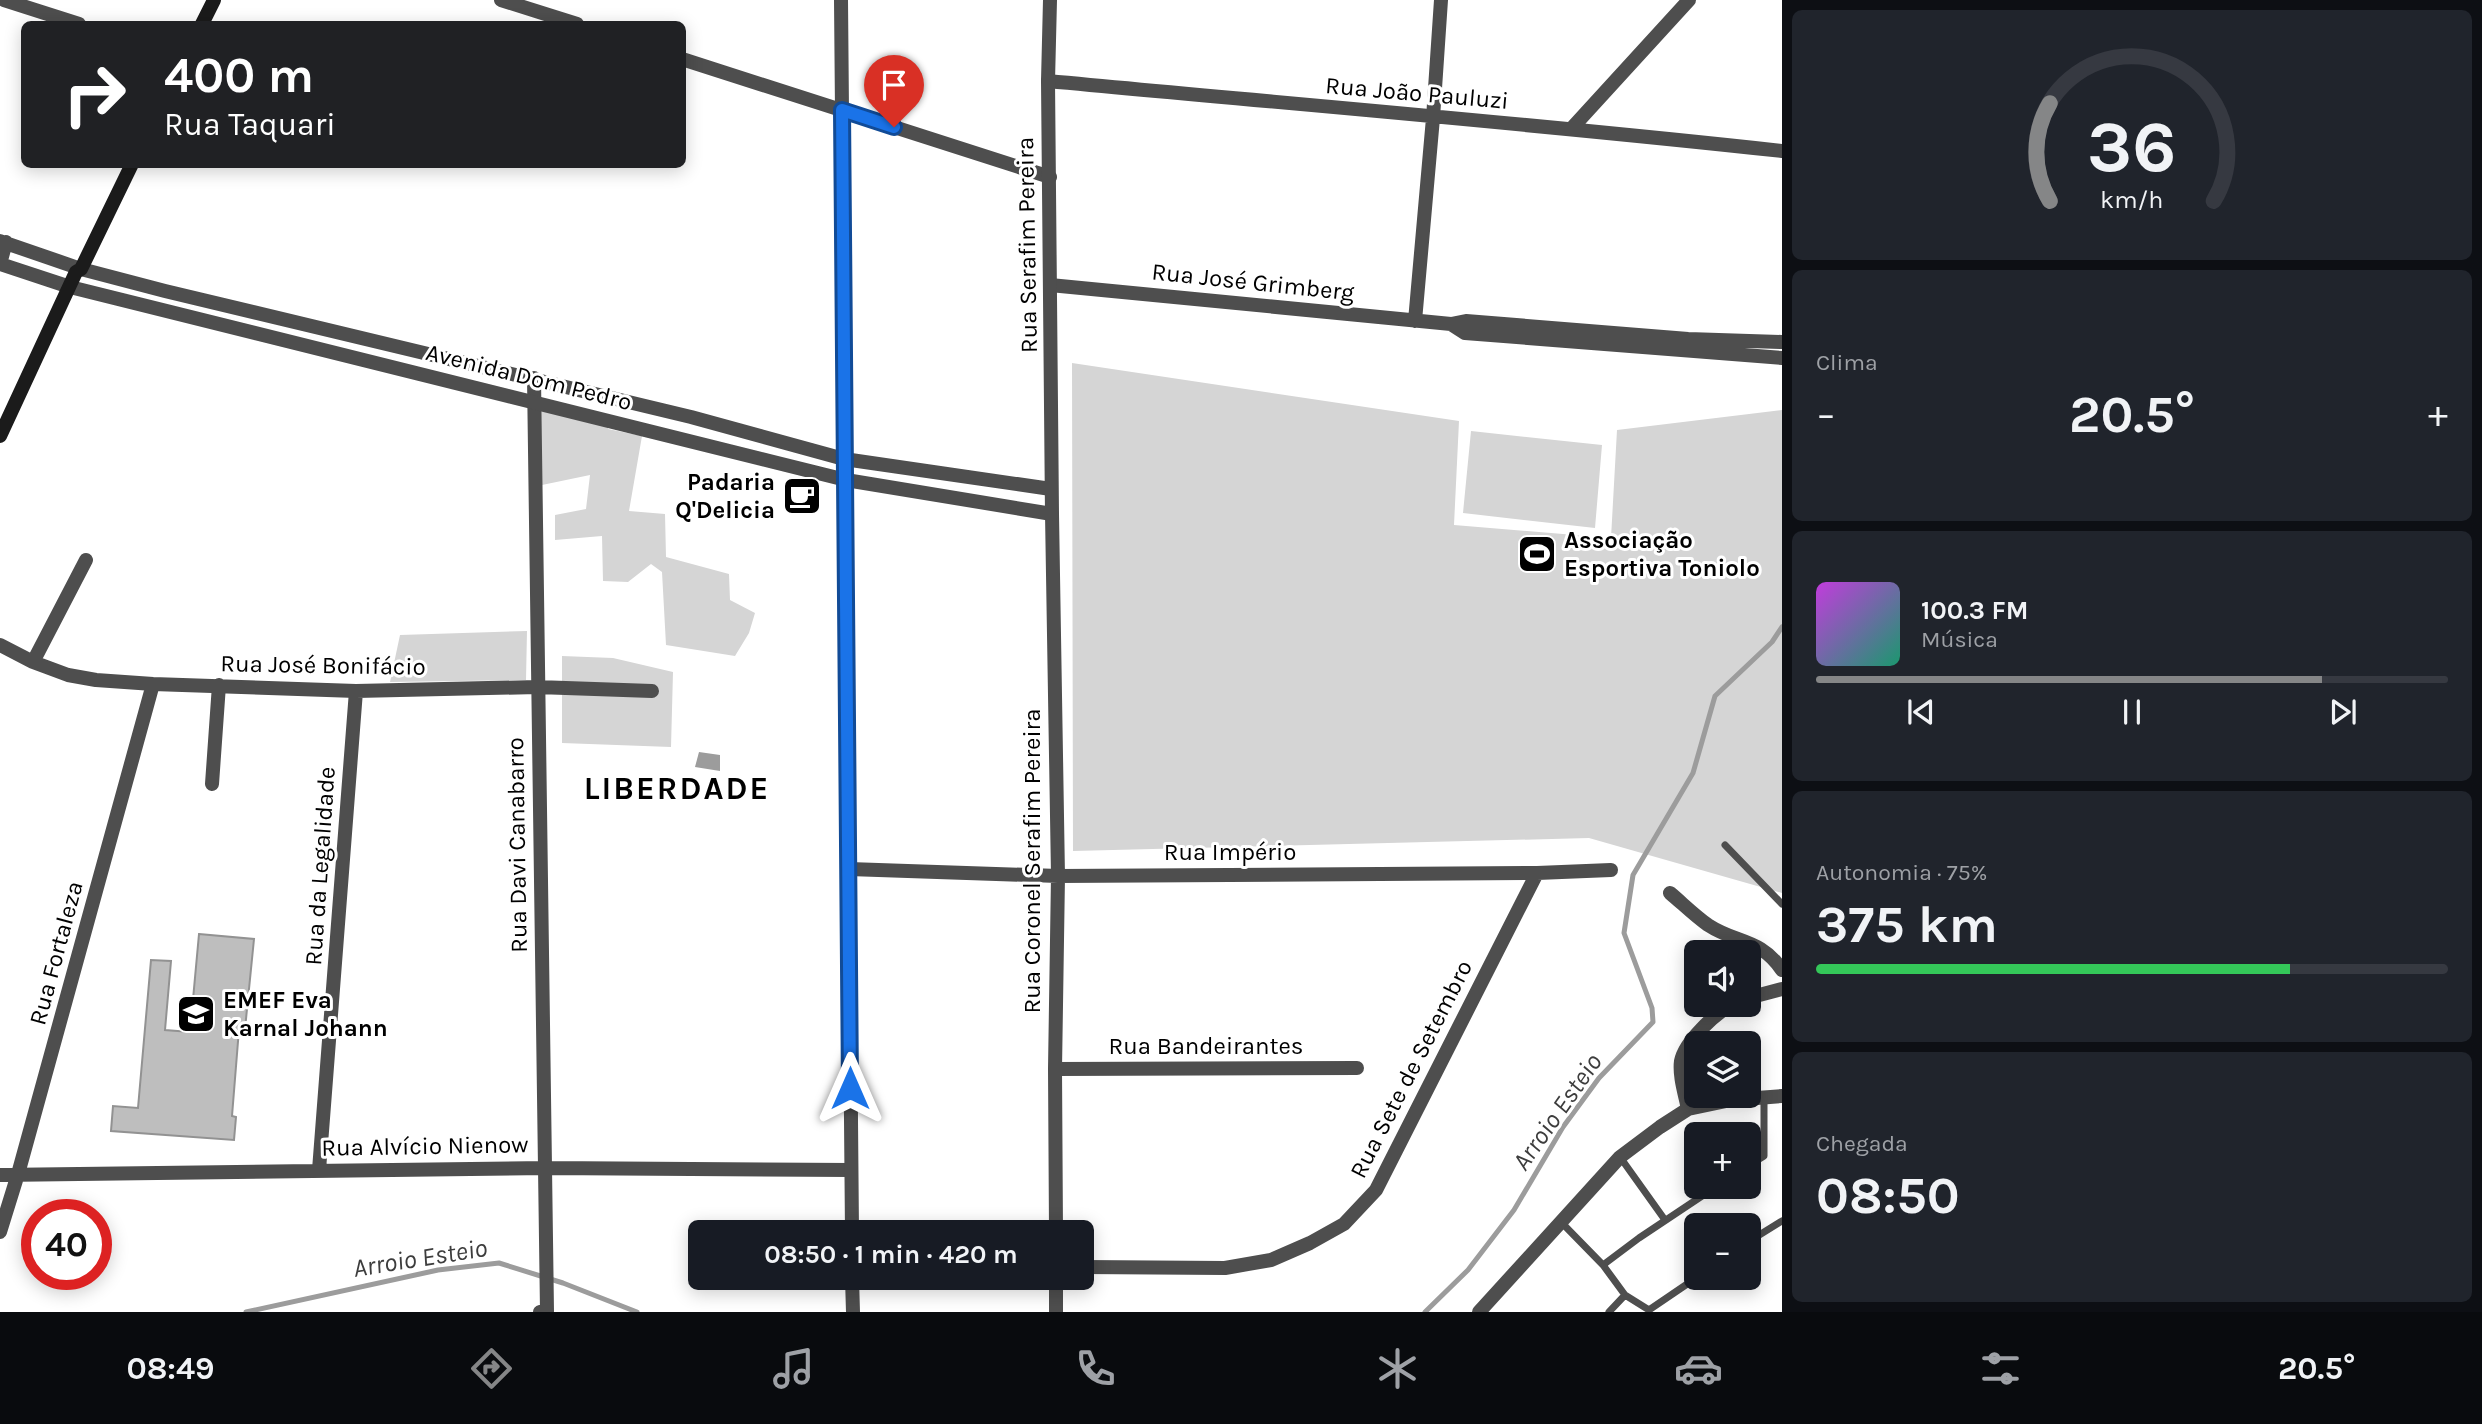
<!DOCTYPE html>
<html lang="pt">
<head>
<meta charset="utf-8">
<style>
	:root { --surface:#171b24; --page:#20242c; --text:#f1f3f6; --muted:#9ea1a6; --line:#363941; --accent:#858687 }
	body { margin:0; font-family:Karla,sans-serif; background:var(--page); color:var(--text); height:100vh; display:flex; flex-direction:column; font-size:26px; white-space:nowrap }
	* { box-sizing:border-box; margin:0 }
	p { font-size:23px; color:var(--muted) }
	.icon { flex:none; width:38px; height:38px; fill:none; stroke:currentColor; stroke-width:2; stroke-linecap:round; stroke-linejoin:round }
	.map { position:relative; flex:1; overflow:hidden }
	.details { display:flex; flex-direction:column; gap:10px; padding:10px; background:#0d0f14; width:700px }
	.details>* { flex:none }
	.top-card { position:absolute; left:21px; top:21px; width:665px; height:147px; border-radius:10px; box-shadow:0 4px 18px #0003; background:#202124; color:#fff; overflow:hidden }
	.controls { position:absolute; left:1684px; top:940px; display:grid; gap:14px }
	.controls a { display:grid; place-items:center; width:77px; height:77px; border-radius:10px; background:var(--surface); box-shadow:0 4px 18px #0003; font-size:35px }
	.speed { position:absolute; left:21px; top:1199px; display:flex; gap:14px; font-size:35px; font-weight:700; text-align:center }
	.speed>* { display:grid; place-content:center; width:91px; height:91px; border-radius:50%; background:var(--surface); box-shadow:0 4px 18px #0003; line-height:1 }
	.speed .limit { border:10px solid #d22; background:#fff; color:#111 }
	.pin { position:absolute; display:grid; place-items:center; width:60px; height:60px; color:#fff; margin:-72px -30px; border-radius:50% 50% 50% 0; rotate:-45deg; box-shadow:0 0 7px #0007 }
	.pin .icon { rotate:45deg }
	.me { position:absolute; width:77px; margin:-38px; rotate:0deg; stroke-linejoin:round; filter:drop-shadow(0 0 5px #0008) }
	.turn { display:flex; align-items:center; gap:24px; height:147px; padding:0 28px; font-size:32px }
	.turn .icon { width:91px; height:91px; stroke-width:2.5 }
	.turn b { display:block; font-size:49px; line-height:60px }
	.big { font-size:52px; font-weight:700; line-height:1.1 }
	.details .card { flex:1; display:flex; flex-direction:column; justify-content:center; gap:10px; min-width:0; padding:0 24px; border-radius:10px; background:var(--page) }
	.details .dial { align-items:center; gap:0 }
	.dial svg { height:182px; overflow:visible; fill:none; stroke:var(--line); stroke-width:7; stroke-linecap:round; text-anchor:middle }
	.dial text { fill:var(--text); stroke:none }
	.song { display:flex; align-items:center; gap:21px }
	.cover { width:84px; height:84px; border-radius:10px; background:linear-gradient(135deg,hsl(290 70% 55%),hsl(160 70% 35%)) }
	.played { height:7px; border-radius:4px; background:linear-gradient(90deg,var(--accent) 80%,var(--line) 80%) }
	.keys { display:flex; justify-content:space-around; direction:ltr }
	.heat { display:flex; justify-content:space-between; align-items:center; font-size:38px; direction:ltr }
	.charge { height:10px; border-radius:5px; background:linear-gradient(90deg,#34c759 75%,var(--line) 0) }
	.trip { position:absolute; left:688px; top:1220px; width:406px; height:70px; border-radius:10px; background:var(--surface); box-shadow:0 4px 18px #0003; font-weight:700; line-height:70px; text-align:center }
	.menu { display:flex; height:112px; justify-content:space-around; align-items:center; background:#090b0e; color:var(--muted) }
	.menu .icon { width:49px; height:49px }
	.menu .on { color:var(--accent) }
	.menu b { font-size:32px; color:var(--text) }
	main { display:flex; flex:1; min-height:0 }
	.map>svg:first-child { display:block }
	.green { fill:#d5d5d5 }
	.water { fill:#9c9c9c }
	.lines { fill:none; stroke-linecap:round; stroke-linejoin:round }
	.stream { stroke:#9c9c9c; stroke-width:5 }
	.building { fill:#bebebe; stroke:#929292; stroke-width:2 }
	.service { stroke:#4e4e4e; stroke-width:7 }
	.minor { stroke:#4e4e4e; stroke-width:14 }
	.tertiary { stroke:#4e4e4e; stroke-width:14 }
	.secondary { stroke:#1b1b1b; stroke-width:14 }
	.route-casing { stroke:#114b97; stroke-width:18 }
	.route { stroke:#1a73e8; stroke-width:12 }
	.labels { text-anchor:middle; dominant-baseline:central; stroke-width:6; stroke-linejoin:round; paint-order:stroke }
	.street-label { font-size:24px; fill:#000; stroke:#fff }
	.poi-label { font-size:24px; font-weight:bold; fill:#000; stroke:#fff; text-anchor:start }
	.water-label { font-size:26px; font-style:italic; fill:#3d3d3d; stroke:#fff }
	.district-label { font-size:32px; font-weight:bold; letter-spacing:2px; fill:#000; stroke:#fff }
</style>
</head>
<body>
<main>
<div class="map">
<svg width="1782" height="1312" viewBox="0 0 1782 1312">
	<rect width="100%" height="100%" fill="#fff"/>
	<path class="green" d="M1072,363L1459,421L1454,525L1611,538L1617,430L1782,410V893L1589,838L1073,851Z
		M540,404L610,420L608,429L642,436L629,511L665,514L666,557L729,574L730,600L755,613L749,633L735,656L666,645L662,572L651,564L628,582L603,581L602,536L555,540V515L586,509L590,475L542,485Z
		M1471,431L1602,445L1595,528L1463,513Z
		M527,631L526,680L390,682L400,635Z
		M562,656L613,658L673,672L671,747L562,743Z"/>
	<path class="water" d="M699,752L720,755V771L695,767Z"/>
	<g class="lines">
		<path class="stream" d="M246,1312L438,1270L499,1263L563,1283L637,1312
			M1425,1312L1468,1270L1514,1210L1563,1127L1599,1078L1653,1022L1652,1008L1624,933L1633,875L1693,773L1715,696L1772,642L1782,627"/>
	</g>
	<path class="building" d="M199,934L254,939L245,1029H239L232,1116L236,1117L234,1140L111,1131L113,1106L138,1108L151,960L171,961L165,1030L190,1032Z"/>
	<g class="lines">
		<path class="service" d="M1725,845L1782,904
			M1620,1157L1665,1220
			M1748,1166L1764,1156V1096
			M1561,1222L1603,1265L1625,1295L1649,1310L1696,1278
			M1748,1242L1782,1221
			M1603,1265L1639,1238L1717,1186
			M1609,1312L1625,1295"/>
		<path class="minor" d="M4,0L79,24
			M501,0L577,24
			M682,59L1050,177
			M1048,81C1292,104 1538,124 1782,151
			M1572,128L1689,0
			M1050,285L1451,324L1466,321L1688,339L1782,342
			M1415,321L1433,118L1441,0
			M1451,324L1465,333L1782,358
			M534,378L547,1311L540,1312
			M1052,514L1058,876L1055,1069L1056,1232
			M0,645L33,662L68,675L96,680L153,684L356,691L537,687L652,691
			M33,662L86,560
			M212,784L219,685
			M849,869L1058,876L1537,873L1611,870
			M1670,893C1682,903 1695,916 1708,925C1737,944 1760,938 1782,970
			M1748,998L1782,989
			M1055,1069L1357,1068
			M1688,1109C1685,1094 1679,1076 1681,1061C1685,1041 1715,1014 1732,1004
			M319,1170L356,691
			M0,1175L546,1168L851,1170
			M0,1232L18,1174L153,684
			M1082,1267L1225,1268L1271,1260L1310,1243L1344,1224L1376,1190L1537,873
			M1056,1312V1278
			M1479,1312L1620,1157L1660,1127L1688,1109L1731,1100L1782,1096"/>
		<path class="tertiary" d="M841,0L852,1232
			M0,241L81,269L165,291L691,417L844,459L1051,489
			M6,242L0,264L70,287L846,480L1052,514L1048,81L1050,0
			M852,1278L853,1312"/>
		<path class="secondary" d="M202,24L214,0
			M0,436L76,272L81,269L132,164"/>
	</g>
	<g class="lines">
		<defs>
			<path id="route" d="M850,1088L842,110L894,127"/>
		</defs>
		<use href="#route" class="route-casing"/>
		<use href="#route" class="route"/>
	</g>
	<defs>
		<symbol id="cafe-square" viewBox="-11 -11 22 22"><rect x="-9" y="-9" width="18" height="18" rx="4" fill="#000" stroke="#fff"/><path d="M-5.5-4.5H6V0H3Q3 3.5 0 3.5H-2.5Q-5.5 3.5-5.5 0ZM3-3.2v2h1.7v-2ZM-6 4.5H4V6H-6Z" fill="#fff"/></symbol>
		<symbol id="stadium-square" viewBox="-11 -11 22 22"><rect x="-9" y="-9" width="18" height="18" rx="4" fill="#000" stroke="#fff"/><path d="M0-5a6.5 5 0 1 0 0 10a6.5 5 0 1 0 0-10ZM-3.5-1.8h7v3.6h-7Z" fill="#fff"/></symbol>
		<symbol id="school-square" viewBox="-11 -11 22 22"><rect x="-9" y="-9" width="18" height="18" rx="4" fill="#000" stroke="#fff"/><path d="M0-5L7-2L0 1L-7-2ZM-4 1L0 2.5L4 1V4Q0 6-4 4Z" fill="#fff"/></symbol>
	</defs>
	<g fill-rule="evenodd">
		<use href="#cafe-square" x="780" y="474" width="44" height="44"/>
		<use href="#stadium-square" x="1515" y="532" width="44" height="44"/>
		<use href="#school-square" x="174" y="992" width="44" height="44"/>
	</g>
	<g class="labels">
		<g class="street-label">
			<text transform="translate(1417 93) rotate(5)">Rua João Pauluzi</text>
			<text transform="translate(1027 245) rotate(-91)">Rua Serafim Pereira</text>
			<text transform="translate(1253 282) rotate(6)">Rua José Grimberg</text>
			<text transform="translate(529 377) rotate(14)">Avenida Dom Pedro</text>
			<text transform="translate(323 665) rotate(1)">Rua José Bonifácio</text>
			<text transform="translate(517 845) rotate(-91)">Rua Davi Canabarro</text>
			<text x="1230" y="852">Rua Império</text>
			<text transform="translate(1032 861) rotate(-90)">Rua Coronel Serafim Pereira</text>
			<text transform="translate(320 866) rotate(-86)">Rua da Legalidade</text>
			<text transform="translate(56 953) rotate(-75)">Rua Fortaleza</text>
			<text x="1206" y="1046">Rua Bandeirantes</text>
			<text transform="translate(1411 1069) rotate(-63)">Rua Sete de Setembro</text>
			<text transform="translate(425 1146) rotate(-1)">Rua Alvício Nienow</text>
		</g>
		<g class="poi-label">
			<text x="775" y="482" text-anchor="end">Padaria<tspan x="775" dy="28">Q'Delicia</tspan></text>
			<text x="1564" y="540">Associação<tspan x="1564" dy="28">Esportiva Toniolo</tspan></text>
			<text x="223" y="1000">EMEF Eva<tspan x="223" dy="28">Karnal Johann</tspan></text>
		</g>
		<g class="water-label">
			<text transform="translate(1557 1112) rotate(-55)">Arroio Esteio</text>
			<text transform="translate(420 1258) rotate(-9)">Arroio Esteio</text>
		</g>
		<g class="district-label">
			<text x="677" y="788">LIBERDADE</text>
		</g>
	</g>
</svg>
<div class="controls">
<a><svg class="icon" aria-label="sound" viewBox="0 0 24 24"><path d="M4 9h4l5-4v14l-5-4H4zM17 9q2 3 0 6"/></svg></a>
<a><svg class="icon" aria-label="layers" viewBox="0 0 24 24"><path d="M12 4l9 5-9 5-9-5zM3 14l9 5 9-5"/></svg></a>
<a>+</a>
<a>−</a>
</div>
<div class="speed"><div class="limit">40</div></div>
<div class="pin" style="left:894px;top:127px;background:#d93025"><svg class="icon" aria-label="arrive" viewBox="0 0 24 24"><path d="M6 21V4h12l-3 4 3 4H6"/></svg></div>
<svg class="me" style="left:850px;top:1088px" viewBox="-20 -20 40 40"><path d="M0-17L14 15 0 8-14 15z" fill="#1a73e8" stroke="#fff" stroke-width="4"/></svg>
<div class="trip">08:50 · 1 min · 420 m</div>
<div class="top-card">
<div class="turn"><svg class="icon" aria-label="right" viewBox="0 0 24 24"><path d="M7 20v-9h11M14 6l5 5-5 5"/></svg><div><b>400 m</b>Rua Taquari</div></div>
</div>
</div>
<section class="details">
<div class="card dial"><svg viewBox="0 0 100 80">
<path d="M14 69A42 42 0 1 1 86 69"/>
<path d="M14 69A42 42 0 0 1 14 26" stroke="#858687"/>
<text x="50" y="56" font-size="32" font-weight="700">36</text>
<text x="50" y="72" font-size="11">km/h</text>
</svg></div>
<div class="card"><p>Clima</p>
<div class="heat"><a>−</a><b class="big">20.5°</b><a>+</a></div>
</div>
<div class="card">
<div class="song"><i class="cover"></i><div><b>100.3 FM</b><p>Música</p></div></div>
<div class="played"></div>
<div class="keys"><svg class="icon" aria-label="previous" viewBox="0 0 24 24"><path d="M18 5L8 12l10 7zM5 5v14"/></svg><svg class="icon" aria-label="pause" viewBox="0 0 24 24"><path d="M8 5v14M16 5v14"/></svg><svg class="icon" aria-label="next" viewBox="0 0 24 24"><path d="M6 5l10 7-10 7zM19 5v14"/></svg></div>
</div>
<div class="card"><p>Autonomia · 75%</p><b class="big">375 km</b><div class="charge"></div></div>
<div class="card"><p>Chegada</p><b class="big">08:50</b></div>
</section>
</main>
<nav class="menu">
<b>08:49</b>
<svg class="icon on" aria-label="directions" viewBox="0 0 24 24"><path d="M12 3l9 9-9 9-9-9zM9 14v-3h6M13 9l2 2-2 2"/></svg>
<svg class="icon" aria-label="music" viewBox="0 0 24 24"><path d="M9 18V5l10-2v13"/><circle cx="6" cy="18" r="3"/><circle cx="16" cy="16" r="3"/></svg>
<svg class="icon" aria-label="phone" viewBox="0 0 24 24"><path d="M5 4h4l2 5-3 2q2 4 5 5l2-3 5 2v4C11 20 4 13 5 4z"/></svg>
<svg class="icon" aria-label="climate" viewBox="0 0 24 24"><path d="M12 3v18M4 7l16 10M4 17L20 7"/></svg>
<svg class="icon" aria-label="car" viewBox="0 0 24 24"><path d="M5 17H2v-5l4-1 3-4h7l3 4 3 1v5h-3M9 17h6M6 11h13"/><circle cx="7" cy="17" r="2"/><circle cx="17" cy="17" r="2"/></svg>
<svg class="icon" aria-label="filters" viewBox="0 0 24 24"><path d="M4 7h16M4 17h16"/><circle cx="9" cy="7" r="2"/><circle cx="15" cy="17" r="2"/></svg>
<b>20.5°</b>
</nav>
</body>
</html>
